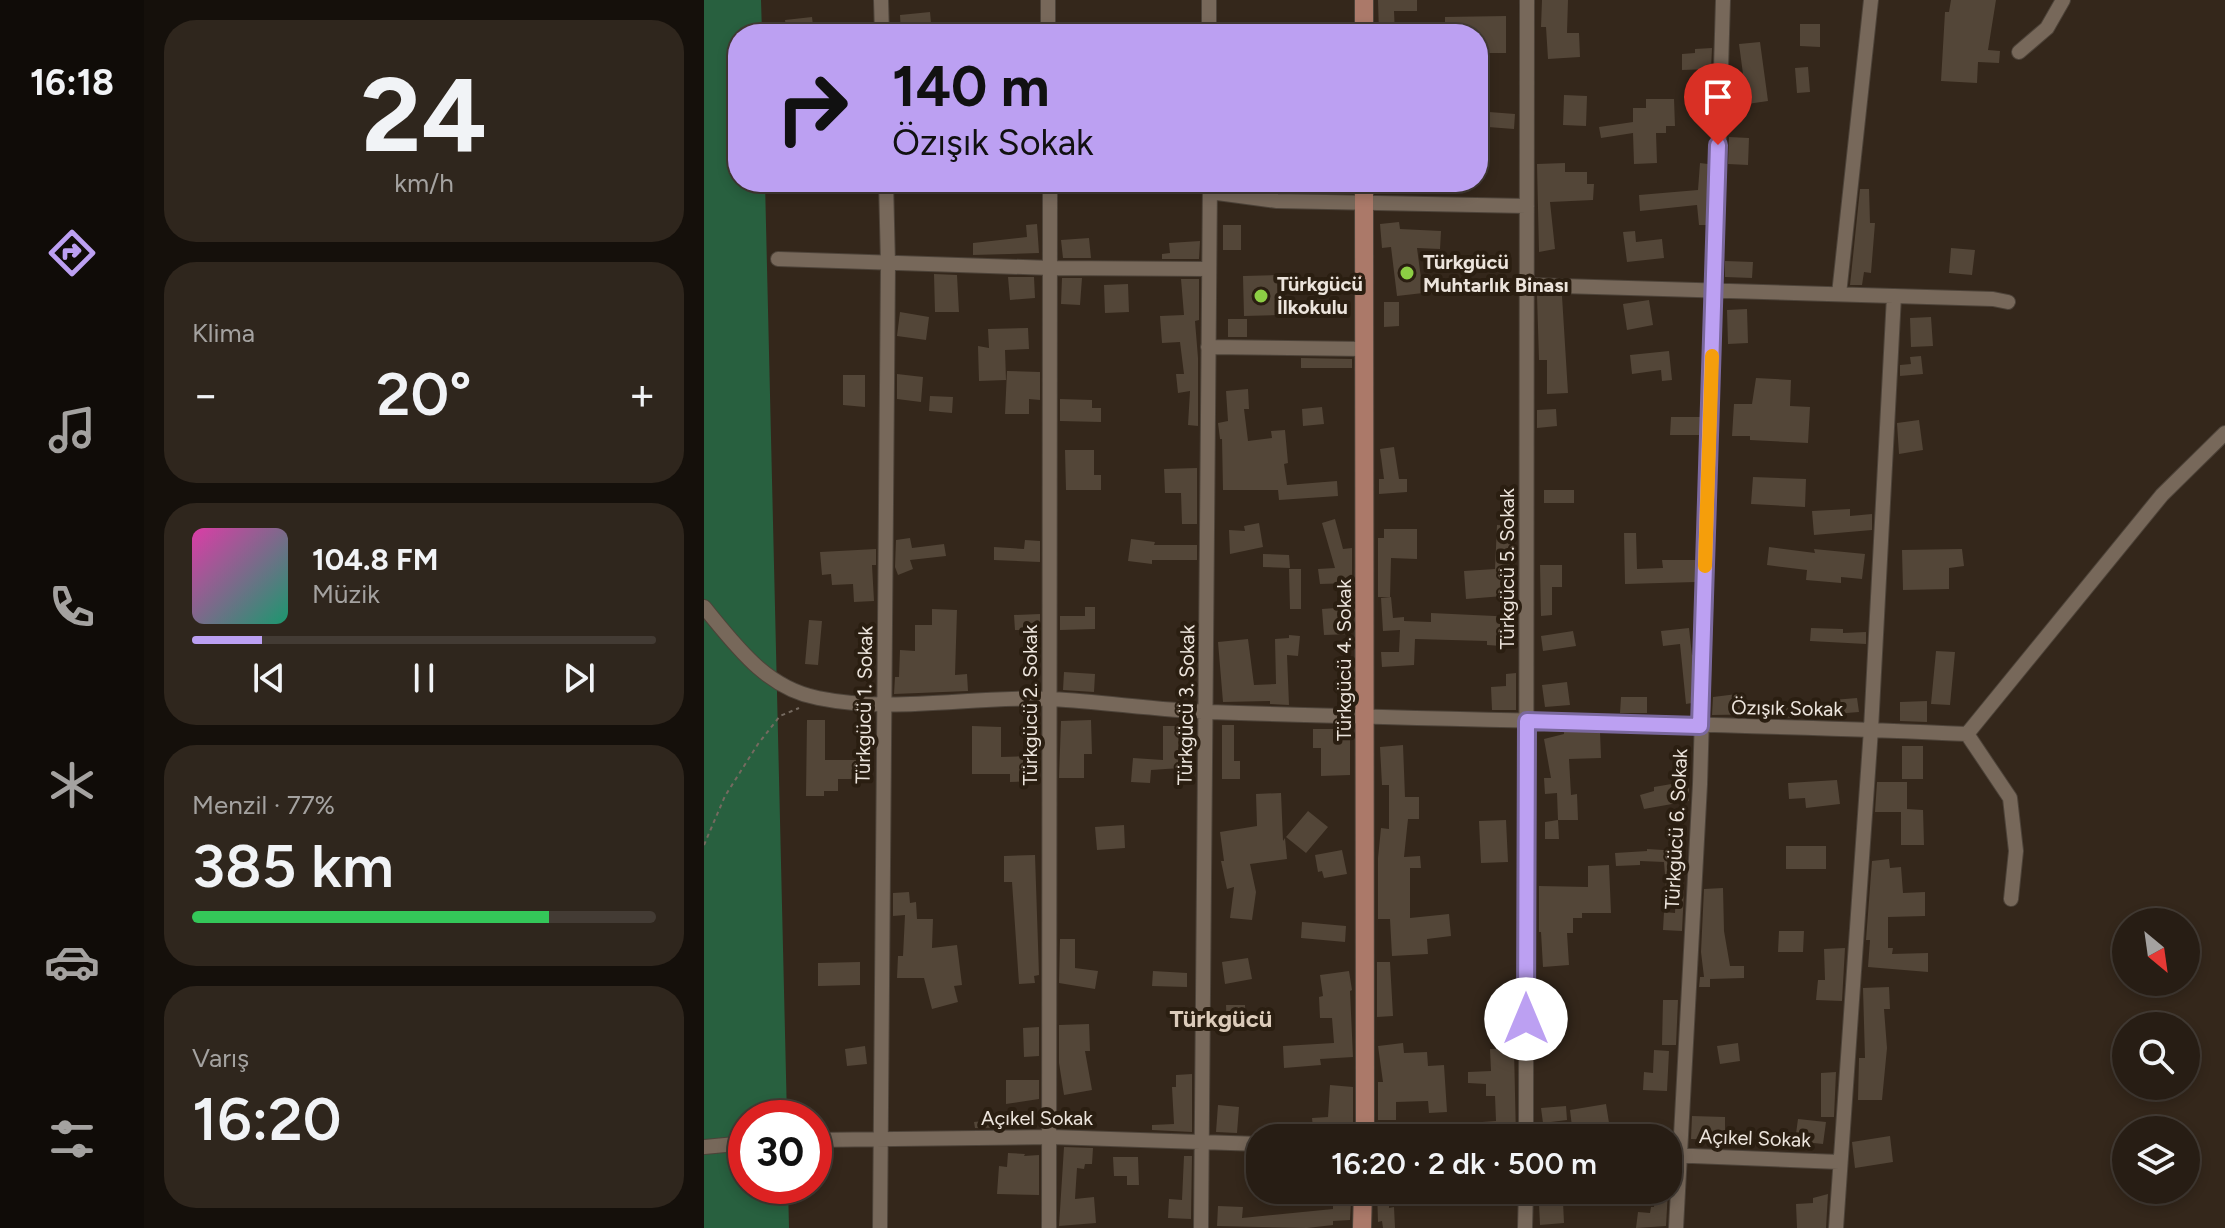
<!DOCTYPE html>
<html lang="tr">
<head>
<meta charset="utf-8">
<style>
	:root { --surface:#271d14; --page:#2f261d; --text:#f1f3f6; --muted:#a4a2a0; --line:#433b34; --accent:#bca0f2 }
	body { margin:0; font-family:Figtree,sans-serif; background:var(--page); color:var(--text); height:100vh; display:flex; flex-direction:column; font-size:30px; white-space:nowrap }
	* { box-sizing:border-box; margin:0 }
	p { font-size:26px; color:var(--muted) }
	.icon { flex:none; width:44px; height:44px; fill:none; stroke:currentColor; stroke-width:2; stroke-linecap:round; stroke-linejoin:round }
	.map { position:relative; flex:1; overflow:hidden }
	.details { display:flex; flex-direction:column; gap:20px; padding:20px; background:#15100b; width:560px }
	.details>* { flex:none }
	.banner { position:absolute; left:24px; top:24px; width:760px; height:168px; border-radius:32px; box-shadow:0 4px 12px #0003,0 0 0 2px var(--line); background:#bca0f2; color:#111; overflow:hidden }
	.needle { width:52px; rotate:151deg }
	.buttons { position:absolute; left:1408px; top:908px; display:grid; gap:16px }
	.buttons a { display:grid; place-items:center; width:88px; height:88px; border-radius:50%; background:var(--surface); box-shadow:0 4px 12px #0003,0 0 0 2px var(--line); font-size:40px }
	.speed { position:absolute; left:24px; top:1100px; display:flex; gap:16px; font-size:40px; font-weight:700; text-align:center }
	.speed>* { display:grid; place-content:center; width:104px; height:104px; border-radius:50%; background:var(--surface); box-shadow:0 4px 12px #0003,0 0 0 2px var(--line); line-height:1 }
	.speed .limit { border:12px solid #d22; background:#fff; color:#111 }
	.pin { position:absolute; display:grid; place-items:center; width:68px; height:68px; color:#fff; margin:-82px -34px; border-radius:50% 50% 50% 0; rotate:-45deg; box-shadow:0 0 8px #0007 }
	.pin .icon { rotate:45deg }
	.me { position:absolute; width:88px; margin:-44px; rotate:0deg; stroke-linejoin:round; filter:drop-shadow(0 0 6px #0008) }
	.turn { display:flex; align-items:center; gap:28px; height:168px; padding:0 32px; font-size:36px }
	.turn .icon { width:104px; height:104px; stroke-width:2.5 }
	.turn b { display:block; font-size:56px; line-height:68px }
	.big { font-size:60px; font-weight:600; line-height:1.1 }
	.details .card { flex:1; display:flex; flex-direction:column; justify-content:center; gap:12px; min-width:0; padding:0 28px; border-radius:32px; background:var(--page) }
	.details .dial { align-items:center; gap:0 }
	.dial b { font-size:104px; line-height:1 }
	.song { display:flex; align-items:center; gap:24px }
	.cover { width:96px; height:96px; border-radius:12px; background:linear-gradient(135deg,hsl(320 70% 55%),hsl(160 70% 35%)) }
	.played { height:8px; border-radius:4px; background:linear-gradient(90deg,var(--accent) 15%,var(--line) 15%) }
	.keys { display:flex; justify-content:space-around; direction:ltr }
	.heat { display:flex; justify-content:space-between; align-items:center; font-size:44px; direction:ltr }
	.charge { height:12px; border-radius:6px; background:linear-gradient(90deg,#34c759 77%,var(--line) 0) }
	.trip { position:absolute; left:542px; top:1124px; width:436px; height:80px; border-radius:32px; background:var(--surface); box-shadow:0 4px 12px #0003,0 0 0 2px var(--line); font-weight:600; line-height:80px; text-align:center }
	main { display:flex; flex:1; min-height:0 }
	.tabs { display:flex; flex-direction:column; width:144px; justify-content:space-around; align-items:center; background:#100c08; color:var(--muted) }
	.tabs .icon { width:56px; height:56px }
	.tabs .current { color:var(--accent) }
	.tabs b { font-size:36px; color:var(--text) }
	.map>svg:first-child { display:block }
	.green { fill:#28603f }
	.building { fill:#534638 }
	.lines { fill:none; stroke-linecap:round; stroke-linejoin:round }
	.minor-casing { stroke:#4d4339; stroke-width:16 }
	.major-casing { stroke:#4d4339; stroke-width:20 }
	.path { stroke:#756a60; stroke-width:2; stroke-dasharray:4 4; stroke-linecap:butt }
	.minor { stroke:#77685a; stroke-width:14 }
	.major { stroke:#ab7969; stroke-width:18 }
	.route-casing { stroke:#7a689d; stroke-width:20 }
	.route { stroke:#bca0f2; stroke-width:14 }
	.slow { stroke:#f59e0b; stroke-width:14 }
	.poi-dot { fill:#8dce44; stroke:#2a1e11; stroke-width:3 }
	.labels { text-anchor:middle; dominant-baseline:central; stroke-width:8; stroke-linejoin:round; paint-order:stroke }
	.poi-label { font-size:20px; font-weight:bold; fill:#ece4dc; stroke:#2a1e11; text-anchor:start }
	.street-label { font-size:20px; fill:#ece4dc; stroke:#2a1e11 }
	.quarter-label { font-size:24px; font-weight:bold; fill:#dbcbba; stroke:#2a1e11 }
</style>
</head>
<body>
<main>
<nav class="tabs">
<b>16:18</b>
<svg class="icon current" aria-label="directions" viewBox="0 0 24 24"><path d="M12 3l9 9-9 9-9-9zM9 14v-3h6M13 9l2 2-2 2"/></svg>
<svg class="icon" aria-label="music" viewBox="0 0 24 24"><path d="M9 18V5l10-2v13"/><circle cx="6" cy="18" r="3"/><circle cx="16" cy="16" r="3"/></svg>
<svg class="icon" aria-label="phone" viewBox="0 0 24 24"><path d="M5 4h4l2 5-3 2q2 4 5 5l2-3 5 2v4C11 20 4 13 5 4z"/></svg>
<svg class="icon" aria-label="climate" viewBox="0 0 24 24"><path d="M12 3v18M4 7l16 10M4 17L20 7"/></svg>
<svg class="icon" aria-label="car" viewBox="0 0 24 24"><path d="M5 17H2v-5l4-1 3-4h7l3 4 3 1v5h-3M9 17h6M6 11h13"/><circle cx="7" cy="17" r="2"/><circle cx="17" cy="17" r="2"/></svg>
<svg class="icon" aria-label="filters" viewBox="0 0 24 24"><path d="M4 7h16M4 17h16"/><circle cx="9" cy="7" r="2"/><circle cx="15" cy="17" r="2"/></svg>
</nav>
<section class="details">
<div class="card dial"><b>24</b><p>km/h</p></div>
<div class="card"><p>Klima</p>
<div class="heat"><a>−</a><b class="big">20°</b><a>+</a></div>
</div>
<div class="card">
<div class="song"><i class="cover"></i><div><b>104.8 FM</b><p>Müzik</p></div></div>
<div class="played"></div>
<div class="keys"><svg class="icon" aria-label="previous" viewBox="0 0 24 24"><path d="M18 5L8 12l10 7zM5 5v14"/></svg><svg class="icon" aria-label="pause" viewBox="0 0 24 24"><path d="M8 5v14M16 5v14"/></svg><svg class="icon" aria-label="next" viewBox="0 0 24 24"><path d="M6 5l10 7-10 7zM19 5v14"/></svg></div>
</div>
<div class="card"><p>Menzil · 77%</p><b class="big">385 km</b><div class="charge"></div></div>
<div class="card"><p>Varış</p><b class="big">16:20</b></div>
</section>
<div class="map">
<svg width="1521" height="1228" viewBox="0 0 1521 1228">
	<rect width="100%" height="100%" fill="#34271b"/>
	<path class="green" d="M0,0H57L58,34H34V182H61L83,1118H42V1186H84L85,1228H0Z"/>
	<path class="building" d="M674,0H713V11H690L691,34H675Z
		M838,0H864L863,33H875L876,57L844,59L842,27H837Z
		M1247,0H1292L1284,50L1296,51L1295,63L1274,62L1273,83L1237,81L1241,12H1245Z
		M226,12L228,34H197L196,15Z
		M802,16V53H774V34H741V17Z
		M108,17L110,34H83L81,20Z
		M1096,24H1116V47L1096,46Z
		M1056,42L1064,101L1043,104L1035,44Z
		M1008,48L1007,69L978,70V54L991,53V49Z
		M1104,67L1106,92L1093,93L1091,68Z
		M860,95L883,96L882,126L859,125Z
		M942,99H970L971,126H962V133H952L953,163L930,164L929,133L897,138L895,127L929,122V108H942Z
		M785,112L811,114L810,129L784,127Z
		M1025,137L1045,138L1044,165L1024,164Z
		M861,163V172H883V184H890L889,200L846,202L851,249L835,252L833,164Z
		M996,163L1004,164L1002,225H995L993,205L936,211L935,195L994,190Z
		M1156,189H1165L1166,223H1171L1167,273L1160,272L1158,285H1146Z
		M695,222L696,229L737,231L736,249L713,248L719,293L693,296L687,247L678,248L676,224Z
		M333,224L335,253L269,255V243L323,237L322,225Z
		M519,225H537V250H519Z
		M931,231L932,242L958,239L960,258L923,262L919,232Z
		M385,238L387,258H359L357,240Z
		M496,241L495,259H458V254L466,253L465,243Z
		M1247,248L1271,250L1268,275L1245,273Z
		M1021,261L1049,262L1048,278L1021,277Z
		M230,274L253,275L255,312H231Z
		M573,275L574,315L540,316L539,276Z
		M304,277H330L331,298L306,300Z
		M358,278H378L376,305L357,304Z
		M477,279H495V320L491,321L494,358V426L484,425L486,391L474,393L472,374H480L476,342L458,343L456,316L480,315Z
		M424,284L425,312L401,313L400,285Z
		M833,295L858,296L864,393L843,394V360H835Z
		M945,300L949,325L923,330L919,304Z
		M680,302H695V326L680,327Z
		M1043,309L1044,343L1024,344L1023,310Z
		M196,312L225,317L222,340L193,336Z
		M1227,317L1229,346L1207,347L1206,318Z
		M524,319H543V337H524Z
		M324,328L325,349L301,350L302,380L275,381L274,346L285,348L284,329Z
		M965,351L968,380L958,381L957,370L928,374L926,355Z
		M1217,356L1219,374L1196,376V365L1207,364L1206,357Z
		M597,358L648,359V368H597Z
		M303,371L336,372V400L325,399V414H301Z
		M193,374L219,377L217,402L193,399Z
		M139,375H161V407L139,405Z
		M1052,378L1087,380L1086,406L1106,407L1104,443L1046,440V436H1028L1030,404H1048Z
		M544,389L545,409H540L544,441L568,438L567,431L581,430L584,463L580,464L583,485L633,481L634,496L575,500L574,490H519L518,439H516L514,423L524,421L522,391Z
		M226,396L249,397L248,413L225,411Z
		M356,399L388,400V408H397V422L356,421Z
		M618,407L620,424L599,426L598,409Z
		M852,409L853,426L833,428V410Z
		M967,417H997L996,435H966Z
		M1215,420L1219,450L1195,454L1193,423Z
		M690,447L695,479H703V492L675,494V479H680L676,449Z
		M361,450H390V475H397V490H362Z
		M493,468V524H478L477,493H461L460,469Z
		M1049,477L1102,479L1101,507L1047,504Z
		M840,490H870V503H840Z
		M1146,509V516L1168,514V530L1110,535L1108,511Z
		M631,519L639,549L648,548V583L616,584L614,569L631,568L618,523Z
		M555,523L559,547L526,554L525,530L541,531L540,526Z
		M793,525L812,526L809,552L812,595L762,599L760,571L791,569Z
		M680,529H713V559L687,558L686,597H674V538H680Z
		M920,533H932L933,569L959,568L958,560H993L992,582L921,584Z
		M206,538L208,548L240,544L242,556L206,560L209,569L194,575L191,567L192,540Z
		M427,539L451,542L450,545H493V560H448V564L424,561Z
		M321,540L336,541V562L290,560V547L320,549Z
		M1065,547L1111,553L1110,549L1161,554L1158,579L1137,577V583L1102,580L1103,570L1063,565Z
		M172,549V565H168L170,601L150,602L149,584L128,585L127,574L118,575L116,552Z
		M1258,549L1260,566L1245,568V589L1199,590L1198,550Z
		M559,554L585,555L586,568L559,567Z
		M836,565H858V587H848V615L837,616Z
		M585,569H597V609H586Z
		M687,597L689,618L700,617V621L727,622V613L812,617V647L783,645V641L711,639L710,665L678,667L677,652H695L696,630L679,631L677,598Z
		M381,607H391V629L356,630V616H381Z
		M646,607L648,634L620,635L618,609Z
		M228,609L253,610L251,675L263,674L264,691L190,694L191,677H195L196,650L211,651V625H228Z
		M336,614V657H320L319,630H311L310,615Z
		M105,620L118,621L114,665L101,664Z
		M985,628L988,655H990L988,703L982,704L976,644L959,646L957,631Z
		M1107,628L1139,629V633L1162,632V644L1106,641Z
		M869,631L872,646L839,651L837,636Z
		M585,635L596,636L594,656L583,655L585,705L566,704V701L519,702L514,642L544,639L550,685L572,684L571,639L585,638Z
		M1232,651L1251,652L1246,705L1227,704Z
		M360,672L391,674L390,692L359,690Z
		M812,673V710H788L787,687L802,686V674Z
		M863,682L866,705L841,707L838,685Z
		M1033,694L1034,706L1067,703L1068,714L1008,715L1009,697Z
		M917,697H943V713H916Z
		M1153,698L1155,712L1130,714L1129,700Z
		M1223,701V722L1196,721V702Z
		M1069,707L1110,708V718L1068,717Z
		M103,720H121V760H157L156,779H134V791H120V796H102Z
		M325,720H335V781L306,782V774H268V726L297,727V757L326,756Z
		M387,720L388,754H380V778H355L357,721Z
		M518,725H530V761H536V779H518Z
		M459,726H479L478,740H490L491,767L447,770L446,783L427,782L429,758L459,760Z
		M609,729H646V775L617,776V748H609Z
		M860,731L896,732L897,758L865,759L867,795L873,794L874,820H854L855,839H841V822L854,820L853,793L841,794L840,778H847L840,739L860,734Z
		M699,745L701,797H715V819H704L700,857L716,856L717,868H706V918L745,914L747,936L723,939L724,954L688,956L686,919H674V858L677,828L685,829V785H678L676,747Z
		M1198,746H1219V779H1198Z
		M1133,780L1136,804L1102,808L1101,798L1085,799L1084,783Z
		M985,781V801L940,809L936,795L950,791V787Z
		M1173,782H1203V809L1219,810L1220,845H1197V812H1171Z
		M577,793L579,841L581,838L583,859L546,864L552,892L548,920L526,918L530,887L523,889L517,861H520L516,832L553,826L552,794Z
		M604,811L624,827L602,853L582,837Z
		M802,820L804,862L777,863L775,821Z
		M420,825L421,848L393,850L391,827Z
		M1082,846H1122V869H1082Z
		M943,849L976,851L974,866H979L980,887L962,888L960,862L936,861V865L912,866L911,853L943,851Z
		M638,850L643,874L620,878L618,871L614,872L611,855Z
		M331,855L335,975L330,976L331,983L315,984L308,882H300V856Z
		M1185,859L1186,868L1197,867L1199,893L1221,892V916L1184,917V948H1189L1188,954L1224,953V972L1164,967L1166,940H1162L1168,861Z
		M905,865L907,913H878V918H869V933H863L865,965L839,967L837,932H835V886L884,887V866Z
		M1019,888L1020,931L1026,966H1040V978L1006,979V987H995L996,977H1000L997,952L1000,889Z
		M972,890H980L978,931L959,930L960,912L971,913Z
		M205,892L206,903L212,902L213,919H229L228,948L253,945L258,985L250,986L254,1002L228,1009L220,978H193L194,956H199L201,915L189,916V893Z
		M598,922L642,926L641,942L597,938Z
		M1075,931H1100L1099,952H1074Z
		M356,939H371V968L394,971L391,989L355,983Z
		M1141,948L1138,1001L1112,1000L1114,980H1121L1120,949Z
		M544,958L548,979L521,984L518,962Z
		M156,962V985L114,986V963Z
		M673,962H686L689,1016L673,1017Z
		M449,971L483,973V987L448,986Z
		M645,971L648,990L646,991L649,1057L616,1059L617,1065L580,1068L579,1046L630,1043L628,1018H616L615,997L619,996L616,975Z
		M1185,987L1186,1009H1180L1183,1048L1178,1100H1154L1155,1058H1161L1159,988Z
		M959,1000H974L972,1045H958Z
		M522,1005H541L542,1029H523Z
		M385,1024L386,1051H381L388,1090L360,1095L355,1063V1025Z
		M335,1027V1056L320,1057L319,1028Z
		M699,1043L700,1053L723,1052L724,1066L740,1065L743,1112L725,1113L724,1101L692,1102V1120H674V1082H679L674,1046Z
		M1034,1043L1036,1061L1016,1064L1013,1046Z
		M161,1046L163,1064L143,1066L141,1049Z
		M786,1049H810L812,1138H779L778,1122L792,1121L791,1096H782V1084L764,1083V1072L787,1071Z
		M950,1050L965,1051L963,1091L939,1090L940,1072L949,1073Z
		M1132,1072L1130,1117H1117V1073Z
		M488,1074V1132L448,1130V1125L470,1124L468,1087H472V1075Z
		M302,1080H335V1099L302,1104Z
		M626,1085L649,1087V1134L610,1138L608,1118L624,1117Z
		M902,1104L906,1129L869,1135L866,1110Z
		M514,1105L535,1107L533,1133L512,1132Z
		M862,1106L863,1120L839,1123L837,1108Z
		M380,1113L381,1123H391L390,1128L356,1127V1114Z
		M324,1116V1127L271,1128L270,1122Z
		M988,1116L1021,1117V1140L987,1139Z
		M1094,1119L1122,1122L1119,1144L1091,1141Z
		M1186,1136L1189,1162L1151,1168L1148,1142Z
		M360,1147L389,1148L388,1164H381L380,1169L373,1168L371,1199L390,1197L392,1223L355,1226Z
		M304,1153L321,1154L320,1156L335,1155V1195L293,1194L295,1166L303,1167Z
		M480,1156H488L487,1219L464,1218L465,1199L478,1200Z
		M409,1157H434L435,1185H423V1176H410Z
		M673,1190H685V1208L690,1207L691,1228H679L678,1221L674,1222Z
		M951,1190H964L962,1226L932,1228L934,1212L946,1213L947,1207H950Z
		M1124,1194L1122,1228H1093L1092,1204L1109,1203V1198Z
		M647,1202L646,1220L629,1221V1225L603,1228L513,1226L514,1206L539,1207L538,1218L629,1209V1204Z
		M859,1202L860,1223L836,1225L835,1204Z"/>
	<g class="lines">
		<defs>
			<path id="minor" d="M177,0L178,34
				M344,0V34
				M505,0V34
				M1315,52L1343,28L1359,0
				M506,192L573,201L823,206
				M74,259L347,268L505,269
				M824,285L1289,299L1304,302
				M1135,294L1167,0
				M504,347L661,349
				M0,607C32,646 62,688 114,698C192,714 271,695 349,699C401,702 453,710 506,712C758,721 1011,722 1263,734
				M1263,734L1458,495L1521,433
				M1263,734L1306,798L1312,851L1307,899
				M822,1138L823,0
				M110,1140L347,1137L556,1144
				M0,1147L42,1143
				M964,1155L1135,1162
				M176,1228L184,264L182,182
				M345,1228L346,182
				M497,1228L506,182
				M821,1228L822,1190
				M972,1228L996,784L1019,0
				M1132,1228L1167,729L1190,296"/>
			<path id="major" d="M660,34V0
				M660,182L661,1138
				M658,1228L659,1190"/>
		</defs>
		<use href="#minor" class="minor-casing"/>
		<use href="#major" class="major-casing"/>
		<path class="path" d="M0,845L21,796L54,744L76,716L95,708"/>
		<use href="#minor" class="minor"/>
		<use href="#major" class="major"/>
	</g>
	<g class="lines">
		<defs>
			<path id="route" d="M822,1019L823,721L996,726L1014,145"/>
		</defs>
		<use href="#route" class="route-casing"/>
		<use href="#route" class="route"/>
		<path class="slow" d="M1001,566L1008,356"/>
	</g>
	<g class="poi-dot">
		<circle cx="703" cy="273" r="8"/>
		<circle cx="557" cy="296" r="8"/>
	</g>
	<g class="labels">
		<g class="poi-label">
			<text x="719" y="262">Türkgücü<tspan x="719" dy="23">Muhtarlık Binası</tspan></text>
			<text x="573" y="284">Türkgücü<tspan x="573" dy="23">İlkokulu</tspan></text>
		</g>
		<g class="street-label">
			<text transform="translate(803 569) rotate(-90)">Türkgücü 5. Sokak</text>
			<text transform="translate(640 660) rotate(-90)">Türkgücü 4. Sokak</text>
			<text transform="translate(160 705) rotate(-89)">Türkgücü 1. Sokak</text>
			<text transform="translate(326 705) rotate(-90)">Türkgücü 2. Sokak</text>
			<text transform="translate(482 705) rotate(-89)">Türkgücü 3. Sokak</text>
			<text transform="translate(1083 708) rotate(1)">Özışık Sokak</text>
			<text transform="translate(972 829) rotate(-87)">Türkgücü 6. Sokak</text>
			<text x="333" y="1118">Açıkel Sokak</text>
			<text transform="translate(1051 1138) rotate(2)">Açıkel Sokak</text>
		</g>
		<g class="quarter-label">
			<text x="517" y="1018">Türkgücü</text>
		</g>
	</g>
</svg>
<div class="buttons">
<a><svg class="needle" viewBox="-14 -14 28 28"><path d="M0-13l5 13h-10z" fill="#e53935"/><path d="M0 13l5-13h-10z" fill="#a4a2a0"/></svg></a>
<a><svg class="icon" aria-label="search" viewBox="0 0 24 24"><circle cx="10" cy="10" r="6"/><path d="M15 15l6 6"/></svg></a>
<a><svg class="icon" aria-label="layers" viewBox="0 0 24 24"><path d="M12 4l9 5-9 5-9-5zM3 14l9 5 9-5"/></svg></a>
</div>
<div class="speed"><div class="limit">30</div></div>
<div class="pin" style="left:1014px;top:145px;background:#d93025"><svg class="icon" aria-label="arrive" viewBox="0 0 24 24"><path d="M6 21V4h12l-3 4 3 4H6"/></svg></div>
<svg class="me" style="left:822px;top:1019px" viewBox="-20 -20 40 40"><circle r="19" fill="#fff"/><path d="M0-13L10 11 0 6-10 11z" fill="#bca0f2"/></svg>
<div class="trip">16:20 · 2 dk · 500 m</div>
<div class="banner">
<div class="turn"><svg class="icon" aria-label="right" viewBox="0 0 24 24"><path d="M7 20v-9h11M14 6l5 5-5 5"/></svg><div><b>140 m</b>Özışık Sokak</div></div>
</div>
</div>
</main>
</body>
</html>
